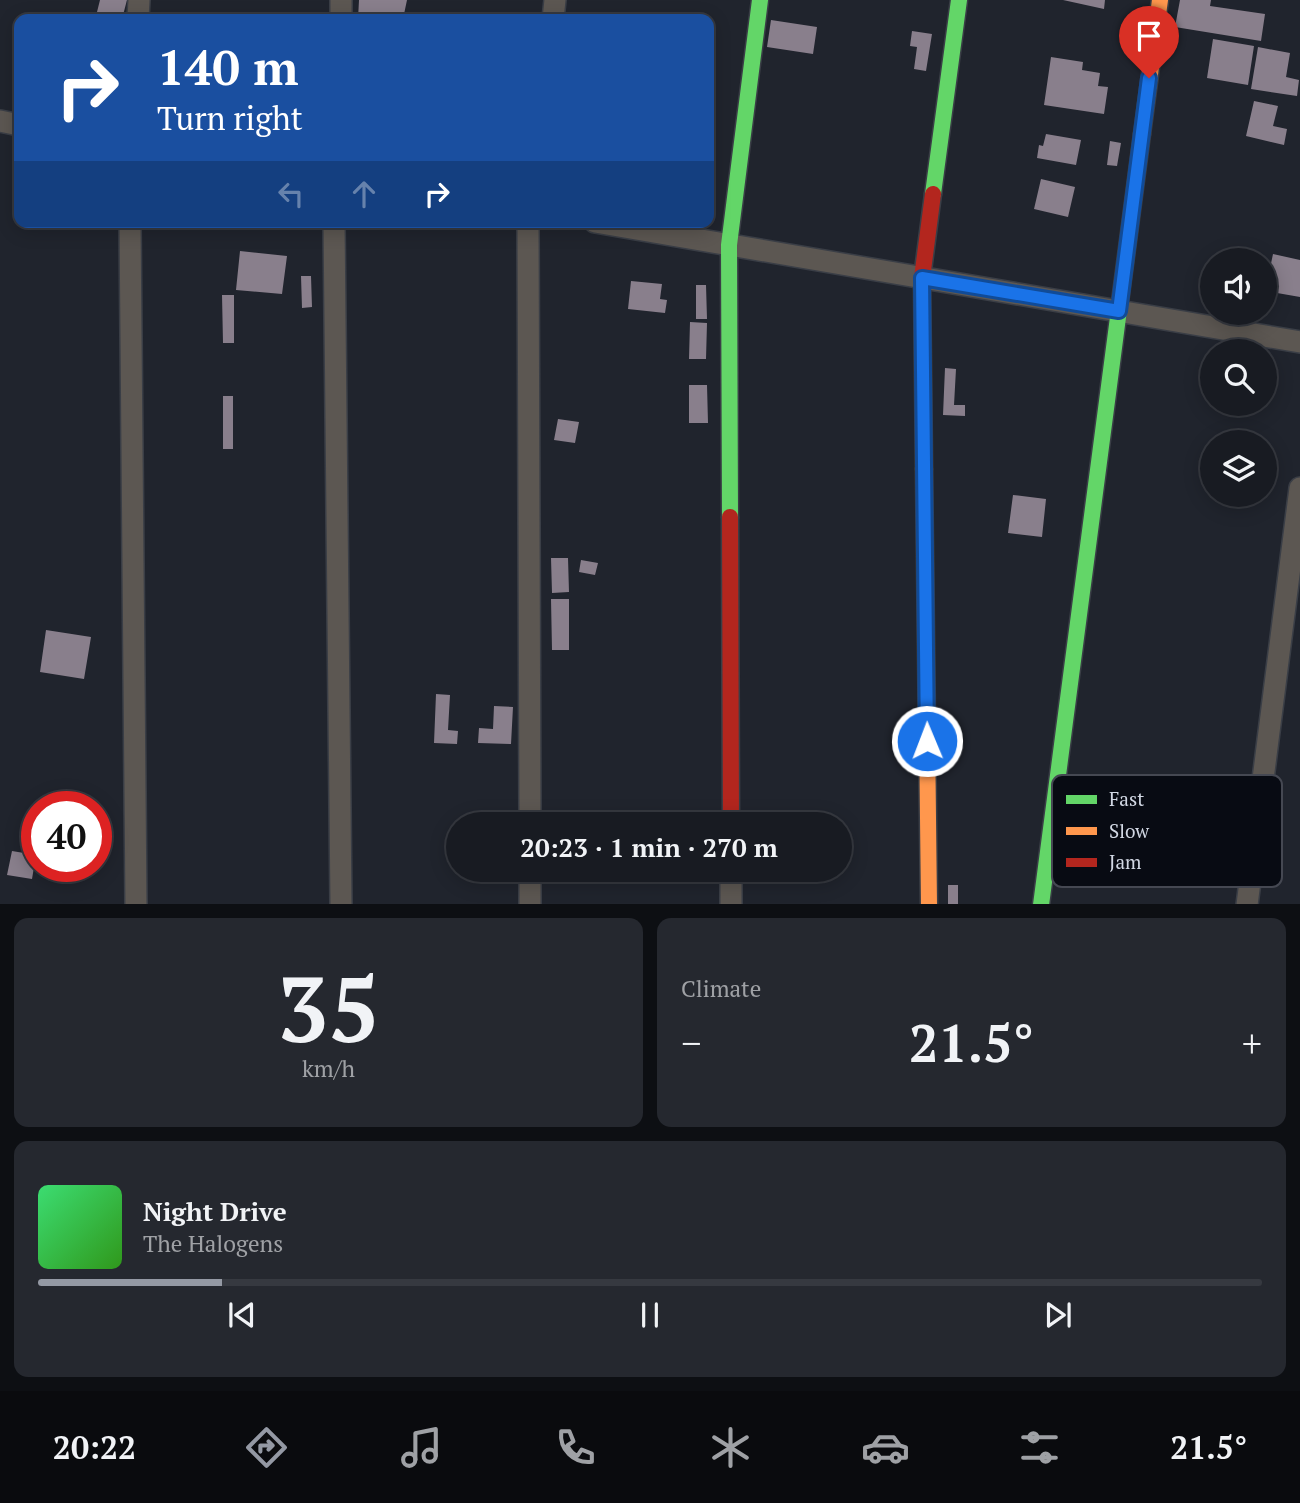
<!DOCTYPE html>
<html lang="en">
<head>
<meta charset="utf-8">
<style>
	:root { --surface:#181b22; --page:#25282f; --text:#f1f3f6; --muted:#9fa1a5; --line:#363940; --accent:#9499a4 }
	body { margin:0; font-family:"PT Serif",serif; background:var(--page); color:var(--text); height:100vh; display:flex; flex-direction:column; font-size:26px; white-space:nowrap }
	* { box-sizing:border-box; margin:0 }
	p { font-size:23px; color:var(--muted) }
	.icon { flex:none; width:38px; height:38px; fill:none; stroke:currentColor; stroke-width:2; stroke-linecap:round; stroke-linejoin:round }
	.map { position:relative; height:904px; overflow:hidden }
	.drawer { display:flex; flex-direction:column; gap:14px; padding:14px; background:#0d0f13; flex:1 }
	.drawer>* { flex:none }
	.guide { position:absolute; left:14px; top:14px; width:700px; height:214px; border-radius:14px; box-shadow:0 4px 18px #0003,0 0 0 2px var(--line); background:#1a4fa0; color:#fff; overflow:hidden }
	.controls { position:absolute; left:1200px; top:248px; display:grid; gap:14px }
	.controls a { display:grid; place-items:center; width:77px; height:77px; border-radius:50%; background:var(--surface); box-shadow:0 4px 18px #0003,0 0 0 2px var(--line); font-size:35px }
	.speed { position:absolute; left:21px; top:791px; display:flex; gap:14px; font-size:35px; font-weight:700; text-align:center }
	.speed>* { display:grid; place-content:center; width:91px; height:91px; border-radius:50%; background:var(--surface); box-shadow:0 4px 18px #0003,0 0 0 2px var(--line); line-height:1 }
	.speed .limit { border:10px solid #d22; background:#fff; color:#111 }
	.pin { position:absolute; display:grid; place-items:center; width:60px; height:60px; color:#fff; margin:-72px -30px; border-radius:50% 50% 50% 0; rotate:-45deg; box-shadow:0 0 7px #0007 }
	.pin .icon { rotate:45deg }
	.me { position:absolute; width:77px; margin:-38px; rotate:359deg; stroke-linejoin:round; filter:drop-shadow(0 0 5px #0008) }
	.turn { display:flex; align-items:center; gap:24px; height:147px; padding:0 28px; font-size:32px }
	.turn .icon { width:91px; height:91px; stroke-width:2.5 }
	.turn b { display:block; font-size:49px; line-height:60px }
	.lanes { display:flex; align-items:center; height:66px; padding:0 28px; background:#0003; justify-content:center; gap:35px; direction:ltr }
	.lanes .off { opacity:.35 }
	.big { font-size:52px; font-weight:600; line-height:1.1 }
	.drawer .card { flex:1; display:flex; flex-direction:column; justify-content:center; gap:10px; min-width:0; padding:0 24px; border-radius:14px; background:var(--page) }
	.drawer .dial { align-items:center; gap:0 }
	.dial b { font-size:91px; line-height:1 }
	.song { display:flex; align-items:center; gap:21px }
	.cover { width:84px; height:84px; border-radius:10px; background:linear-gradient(135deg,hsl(140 70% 55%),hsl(110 70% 35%)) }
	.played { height:7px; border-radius:4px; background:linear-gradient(90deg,var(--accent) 15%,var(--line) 15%) }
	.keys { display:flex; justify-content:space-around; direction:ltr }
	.heat { display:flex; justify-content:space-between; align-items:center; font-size:38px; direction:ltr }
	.drawer .tiles { flex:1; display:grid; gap:14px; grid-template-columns:1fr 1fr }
	.card:last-child { grid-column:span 2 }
	.trip { position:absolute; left:446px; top:812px; width:406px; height:70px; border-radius:35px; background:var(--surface); box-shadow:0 4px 18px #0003,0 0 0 2px var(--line); font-weight:600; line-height:70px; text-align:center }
	.dock { display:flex; height:112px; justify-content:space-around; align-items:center; background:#0a0b0e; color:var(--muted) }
	.dock .icon { width:49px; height:49px }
	.dock .selected { color:var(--accent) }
	.dock b { font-size:32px; color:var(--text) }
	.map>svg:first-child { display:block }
	.building { fill:#897f8c }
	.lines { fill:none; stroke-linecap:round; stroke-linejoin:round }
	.street-casing { stroke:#3a3e46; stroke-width:24 }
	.fast-casing { stroke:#3a3e46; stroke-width:19 }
	.slow-casing { stroke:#3a3e46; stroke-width:19 }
	.jam-casing { stroke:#3a3e46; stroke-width:19 }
	.street { stroke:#5c5752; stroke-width:21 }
	.fast { stroke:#63d668; stroke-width:16 }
	.slow { stroke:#ff974d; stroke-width:16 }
	.jam { stroke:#b3261e; stroke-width:16 }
	.route-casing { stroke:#114b97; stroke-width:18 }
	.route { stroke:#1a73e8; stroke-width:12 }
	.key { fill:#080b13; stroke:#454852; stroke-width:2 }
	.key-label { font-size:19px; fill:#d2d8e4 }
</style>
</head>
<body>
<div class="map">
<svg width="1300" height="905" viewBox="0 0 1300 905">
	<rect width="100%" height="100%" fill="#20242d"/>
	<path class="building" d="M100,0H127L122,19H89L91,14L96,16Z
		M359,0H407L403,19H358Z
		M1063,0H1105L1104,9Z
		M1180,0H1211L1210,6L1265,14L1261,41L1175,27Z
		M771,20L817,27L813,54L767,47Z
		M912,31L932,34L926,71L914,69L917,47L910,46Z
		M1213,39L1254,46L1248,85L1207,78Z
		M1258,47L1290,53L1286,77L1299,80L1297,96L1251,89Z
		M1051,57L1083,62L1082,70L1100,73L1098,86L1108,87L1104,114L1044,105Z
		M1254,101L1278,106L1273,126L1287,129L1284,145L1246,136Z
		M1046,134L1081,140L1076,165L1037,158L1039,145L1043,146Z
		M1110,141L1121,143L1117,166L1107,165Z
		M1041,179L1075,187L1068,217L1034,209Z
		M240,251L287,256L282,294L236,290Z
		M1273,254L1300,260V297L1265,291V272L1269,273Z
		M301,276H311L312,307L302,308Z
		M631,281L662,284L660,299L667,300L665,313L628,309Z
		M696,285H706L707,319H696Z
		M222,295H234V343H223Z
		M690,322L707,323L706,359H689Z
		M945,368L956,369L954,405H965V416L943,415Z
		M689,385H707L708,423H689Z
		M223,396H233V449H223Z
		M558,419L579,422L575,443L554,440Z
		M1013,495L1046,499L1042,537L1008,533Z
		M551,558H568L569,592L552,593Z
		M581,560L598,563L595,575L579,572Z
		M551,599H569V650H552Z
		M46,630L91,637L84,679L40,672Z
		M436,694L450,695L448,730L458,731L457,744L434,743Z
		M494,706L513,707L511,744L478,743L479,728L493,729Z
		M12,851L36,855L32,879L7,875Z
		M948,885H958V905H948Z"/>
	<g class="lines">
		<defs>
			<path id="street" d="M138,19L139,0
				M341,19V0
				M553,19L555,0
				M0,121L19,125
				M130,222L136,905
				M334,222L341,905
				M528,222L530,824
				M595,222L1300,342
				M530,870V905
				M731,870V905
				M1247,905L1300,488"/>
			<path id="fast" d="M933,194L959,0
				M730,517L729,245L760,0
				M1041,905L1142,134"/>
			<path id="slow" d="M1142,134L1160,0
				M924,469L929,905"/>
			<path id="jam" d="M924,469L922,278L933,194
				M730,517L731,824"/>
		</defs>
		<use href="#street" class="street-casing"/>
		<use href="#fast" class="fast-casing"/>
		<use href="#slow" class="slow-casing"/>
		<use href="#jam" class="jam-casing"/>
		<use href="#street" class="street"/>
		<use href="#fast" class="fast"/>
		<use href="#slow" class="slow"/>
		<use href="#jam" class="jam"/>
	</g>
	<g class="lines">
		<defs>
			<path id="route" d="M927,741L922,278L1119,311L1149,78"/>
		</defs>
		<use href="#route" class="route-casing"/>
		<use href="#route" class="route"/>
	</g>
	<rect x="1052" y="775" width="230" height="112" rx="10" class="key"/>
	<rect x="1066" y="795" width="31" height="9" fill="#63d668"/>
	<rect x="1066" y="827" width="31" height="8" fill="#ff974d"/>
	<rect x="1066" y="858" width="31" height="9" fill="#b3261e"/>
	<g class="key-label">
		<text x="1109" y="806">Fast</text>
		<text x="1109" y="838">Slow</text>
		<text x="1109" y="869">Jam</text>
	</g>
</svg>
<div class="controls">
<a><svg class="icon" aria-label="sound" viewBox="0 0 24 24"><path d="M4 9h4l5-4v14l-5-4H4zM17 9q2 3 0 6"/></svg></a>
<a><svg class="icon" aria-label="search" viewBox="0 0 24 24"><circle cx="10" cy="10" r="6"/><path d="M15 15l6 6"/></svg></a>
<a><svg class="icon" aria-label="layers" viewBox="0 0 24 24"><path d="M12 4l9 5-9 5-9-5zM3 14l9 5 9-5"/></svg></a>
</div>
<div class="speed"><div class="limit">40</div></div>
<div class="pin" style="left:1149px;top:78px;background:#d93025"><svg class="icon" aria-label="arrive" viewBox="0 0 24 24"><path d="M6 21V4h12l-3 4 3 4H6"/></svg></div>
<svg class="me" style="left:927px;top:741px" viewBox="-20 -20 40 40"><circle r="17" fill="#1a73e8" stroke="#fff" stroke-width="3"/><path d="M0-11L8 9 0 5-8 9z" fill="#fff"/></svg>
<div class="trip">20:23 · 1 min · 270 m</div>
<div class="guide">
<div class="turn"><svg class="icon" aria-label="right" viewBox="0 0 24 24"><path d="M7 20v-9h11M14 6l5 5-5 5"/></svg><div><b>140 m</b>Turn right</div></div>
<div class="lanes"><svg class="icon off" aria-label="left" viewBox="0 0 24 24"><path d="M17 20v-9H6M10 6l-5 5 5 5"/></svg><svg class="icon off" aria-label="ahead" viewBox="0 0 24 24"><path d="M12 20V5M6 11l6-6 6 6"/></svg><svg class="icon" aria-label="right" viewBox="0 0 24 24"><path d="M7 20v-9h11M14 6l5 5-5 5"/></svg></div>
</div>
</div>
<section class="drawer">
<div class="tiles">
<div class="card dial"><b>35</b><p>km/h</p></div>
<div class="card"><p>Climate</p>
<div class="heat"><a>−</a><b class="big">21.5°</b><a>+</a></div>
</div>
<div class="card">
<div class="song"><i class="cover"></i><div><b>Night Drive</b><p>The Halogens</p></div></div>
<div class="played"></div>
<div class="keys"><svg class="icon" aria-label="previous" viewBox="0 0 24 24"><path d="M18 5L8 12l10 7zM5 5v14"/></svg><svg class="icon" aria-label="pause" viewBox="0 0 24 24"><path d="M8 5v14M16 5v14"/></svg><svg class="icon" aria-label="next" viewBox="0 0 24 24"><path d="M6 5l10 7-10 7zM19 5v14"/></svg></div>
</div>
</div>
</section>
<nav class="dock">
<b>20:22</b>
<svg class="icon selected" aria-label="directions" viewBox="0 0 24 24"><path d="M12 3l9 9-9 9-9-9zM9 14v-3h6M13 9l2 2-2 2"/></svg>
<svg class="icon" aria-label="music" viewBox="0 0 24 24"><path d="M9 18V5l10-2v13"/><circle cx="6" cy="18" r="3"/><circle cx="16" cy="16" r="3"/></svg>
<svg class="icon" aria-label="phone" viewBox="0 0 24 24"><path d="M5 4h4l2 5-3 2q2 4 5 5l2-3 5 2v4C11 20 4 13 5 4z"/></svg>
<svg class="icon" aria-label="climate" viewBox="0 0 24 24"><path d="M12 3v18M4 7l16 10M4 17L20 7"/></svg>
<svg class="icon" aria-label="car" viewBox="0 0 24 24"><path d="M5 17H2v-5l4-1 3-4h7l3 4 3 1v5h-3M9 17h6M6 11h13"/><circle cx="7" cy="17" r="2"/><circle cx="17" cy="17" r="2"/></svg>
<svg class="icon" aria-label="filters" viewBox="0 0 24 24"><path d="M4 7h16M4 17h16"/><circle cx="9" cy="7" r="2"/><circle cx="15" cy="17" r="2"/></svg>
<b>21.5°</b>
</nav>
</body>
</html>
